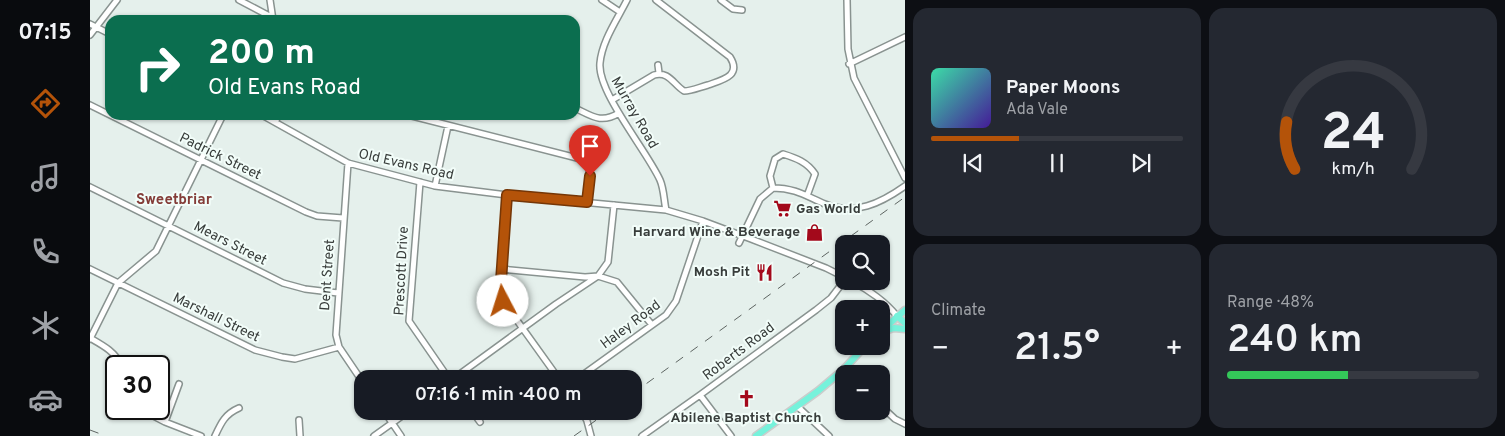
<!DOCTYPE html>
<html lang="en">
<head>
<meta charset="utf-8">
<style>
	:root { --surface:#171b24; --page:#242831; --text:#f1f3f6; --muted:#9ea1a6; --line:#363941; --accent:#b45309 }
	body { margin:0; font-family:Overpass,sans-serif; background:var(--page); color:var(--text); height:100vh; display:flex; flex-direction:column; font-size:19px; white-space:nowrap }
	* { box-sizing:border-box; margin:0 }
	p { font-size:16px; color:var(--muted) }
	.icon { flex:none; width:28px; height:28px; fill:none; stroke:currentColor; stroke-width:2; stroke-linecap:round; stroke-linejoin:round }
	.map { position:relative; flex:1; overflow:hidden }
	.side { display:flex; flex-direction:column; gap:8px; padding:8px; background:#0d0f14; width:600px }
	.side>* { flex:none }
	.banner { position:absolute; left:15px; top:15px; width:475px; height:105px; border-radius:15px; box-shadow:0 1px 4px #0004; background:#0b6e4f; color:#fff; overflow:hidden }
	.controls { position:absolute; left:745px; top:235px; display:grid; gap:10px }
	.controls a { display:grid; place-items:center; width:55px; height:55px; border-radius:10px; background:var(--surface); box-shadow:0 1px 4px #0004; font-size:25px }
	.speed { position:absolute; left:15px; top:355px; display:flex; gap:10px; font-size:25px; font-weight:700; text-align:center }
	.speed>* { display:grid; place-content:center; width:65px; height:65px; border-radius:50%; background:var(--surface); box-shadow:0 1px 4px #0004; line-height:1 }
	.speed .limit { border:2px solid #111; border-radius:8px; background:#fff; color:#111 }
	.pin { position:absolute; display:grid; place-items:center; width:42px; height:42px; color:#fff; margin:-51px -21px; border-radius:50% 50% 50% 0; rotate:-45deg; box-shadow:0 0 5px #0007 }
	.pin .icon { rotate:45deg }
	.me { position:absolute; width:55px; margin:-28px; rotate:355deg; stroke-linejoin:round; filter:drop-shadow(0 0 4px #0008) }
	.turn { display:flex; align-items:center; gap:18px; height:105px; padding:0 20px; font-size:22px }
	.turn .icon { width:65px; height:65px; stroke-width:2.5 }
	.turn b { display:block; font-size:35px; line-height:42px }
	.big { font-size:38px; font-weight:600; line-height:1.1 }
	.side .widget { flex:1; display:flex; flex-direction:column; justify-content:center; gap:8px; min-width:0; padding:0 18px; border-radius:15px; background:var(--page) }
	.side .dial { align-items:center; gap:0 }
	.dial svg { height:130px; overflow:visible; fill:none; stroke:var(--line); stroke-width:7; stroke-linecap:round; text-anchor:middle }
	.dial text { fill:var(--text); stroke:none }
	.song { display:flex; align-items:center; gap:15px }
	.cover { width:60px; height:60px; border-radius:8px; background:linear-gradient(135deg,hsl(160 70% 55%),hsl(260 70% 35%)) }
	.played { height:5px; border-radius:2px; background:linear-gradient(90deg,var(--accent) 35%,var(--line) 35%) }
	.keys { display:flex; justify-content:space-around; direction:ltr }
	.heat { display:flex; justify-content:space-between; align-items:center; font-size:28px; direction:ltr }
	.charge { height:8px; border-radius:4px; background:linear-gradient(90deg,#34c759 48%,var(--line) 0) }
	.side .tiles { flex:1; display:grid; gap:8px; grid-template-columns:repeat(2,1fr) }
	.trip { position:absolute; left:264px; top:370px; width:288px; height:50px; border-radius:15px; background:var(--surface); box-shadow:0 1px 4px #0004; font-weight:600; line-height:50px; text-align:center }
	main { display:flex; flex:1; min-height:0 }
	.menu { display:flex; flex-direction:column; width:90px; justify-content:space-around; align-items:center; background:#090b0e; color:var(--muted) }
	.menu .icon { width:35px; height:35px }
	.menu .on { color:var(--accent) }
	.menu b { font-size:22px; color:var(--text) }
	.map>svg:first-child { display:block }
	.lines { fill:none; stroke-linecap:round; stroke-linejoin:round }
	.minor-casing { stroke:#899390; stroke-width:8 }
	.major-casing { stroke:#cbcdcc; stroke-width:9 }
	.minor { stroke:#fff; stroke-width:5 }
	.major { stroke:#76f2db; stroke-width:6 }
	.rail { stroke:#5e6562; stroke-width:1; stroke-dasharray:9 9; stroke-linecap:butt }
	.route-casing { stroke:#753606; stroke-width:12 }
	.route { stroke:#b45309; stroke-width:9 }
	.labels { text-anchor:middle; dominant-baseline:central; stroke-width:4; stroke-linejoin:round; paint-order:stroke }
	.street-label { font-size:14px; fill:#383d3b; stroke:#f2fdf9 }
	.poi-label { font-size:14px; font-weight:bold; fill:#383d3b; stroke:#f2fdf9; text-anchor:end }
	.neighbourhood-label { font-size:15px; font-weight:bold; fill:#843c38; stroke:#f2fdf9 }
</style>
</head>
<body>
<main>
<nav class="menu">
<b>07:15</b>
<svg class="icon on" aria-label="directions" viewBox="0 0 24 24"><path d="M12 3l9 9-9 9-9-9zM9 14v-3h6M13 9l2 2-2 2"/></svg>
<svg class="icon" aria-label="music" viewBox="0 0 24 24"><path d="M9 18V5l10-2v13"/><circle cx="6" cy="18" r="3"/><circle cx="16" cy="16" r="3"/></svg>
<svg class="icon" aria-label="phone" viewBox="0 0 24 24"><path d="M5 4h4l2 5-3 2q2 4 5 5l2-3 5 2v4C11 20 4 13 5 4z"/></svg>
<svg class="icon" aria-label="climate" viewBox="0 0 24 24"><path d="M12 3v18M4 7l16 10M4 17L20 7"/></svg>
<svg class="icon" aria-label="car" viewBox="0 0 24 24"><path d="M5 17H2v-5l4-1 3-4h7l3 4 3 1v5h-3M9 17h6M6 11h13"/><circle cx="7" cy="17" r="2"/><circle cx="17" cy="17" r="2"/></svg>
</nav>
<div class="map">
<svg width="815" height="436" viewBox="0 0 815 436">
	<rect width="100%" height="100%" fill="#e5f0ec"/>
	<g class="lines">
		<defs>
			<path id="minor" d="M149,0L187,20
				M180,0L183,20
				M512,0L530,12
				M537,0C527,20 512,41 510,63C507,92 557,151 570,180C574,189 574,201 576,210
				M631,0L643,9L652,10
				M757,0L758,49L764,78L815,178
				M0,24L20,34
				M0,35L27,0
				M759,64L815,37
				M568,65L569,73
				M522,100L564,75C579,71 583,84 594,91C602,91 610,87 618,85C632,80 652,76 640,57L566,0
				M0,105L216,212L227,216L253,218
				M485,108C502,116 511,124 529,113
				M172,115L258,163L345,186L417,195L576,210L613,221L661,239L736,268L754,277
				M318,115L495,160C503,172 499,188 497,202
				M185,122L189,115
				M258,163L246,335L249,347L272,381
				M330,182L319,321L359,379
				M345,186L358,126
				M0,187L193,283L215,289L248,293
				M683,188L680,176L685,159L693,154C706,158 717,162 725,174L717,196
				M417,195L411,281L413,301L469,379
				M649,243L670,199L683,188C705,188 716,196 735,204C765,216 791,203 815,186
				M0,269L165,350L192,357L205,359L249,347
				M411,269L495,277L508,276L527,282L562,325
				M761,281C779,290 794,300 807,316
				M0,338C14,346 24,351 32,366
				M0,339L28,283L66,251L133,115
				M363,379L466,304L508,276L518,262L524,205
				M487,379L576,315L586,301L613,221
				M610,395L641,436
				M791,406L805,419L815,424
				M708,407L739,436
				M50,409L75,422L111,436
				M294,411L311,436
				M382,411L390,422
				M492,411L497,421L501,436
				M209,420L210,436
				M75,422L89,384
				M125,436C131,423 135,414 149,408
				M284,436L319,411
				M552,436L610,395L726,310L741,298L754,281"/>
			<path id="major" d="M807,316L815,323
				M791,331L815,310
				M791,332L804,328L815,329
				M666,436L728,391L754,369L775,346"/>
		</defs>
		<use href="#minor" class="minor-casing"/>
		<use href="#major" class="major-casing"/>
		<use href="#minor" class="minor"/>
		<use href="#major" class="major"/>
		<path class="rail" d="M542,394L815,197
			M0,430L16,436
			M484,436L519,411"/>
	</g>
	<g class="lines">
		<defs>
			<path id="route" d="M413,301L411,281L417,195L497,202L500,176"/>
		</defs>
		<use href="#route" class="route-casing"/>
		<use href="#route" class="route"/>
	</g>
	<defs>
		<symbol id="supermarket-bare" viewBox="-9 -9 18 18"><path d="M-6-5.5h2.5l.6 2H6L4.5 2H-2.5L-4.4-4H-6ZM-1.5 3.2a1.3 1.3 0 1 0 .1 0ZM3 3.2a1.3 1.3 0 1 0 .1 0Z" fill="#a3091b" stroke="#f2fdf9" stroke-width="2.5" paint-order="stroke"/></symbol>
		<symbol id="shop-bare" viewBox="-9 -9 18 18"><path d="M-5-2.5h2.3a2.7 3.5 0 0 1 5.4 0H5L5.5 6h-11ZM-1.5-2.5h3a1.5 2.3 0 0 0-3 0Z" fill="#a3091b" stroke="#f2fdf9" stroke-width="2.5" paint-order="stroke"/></symbol>
		<symbol id="restaurant-bare" viewBox="-9 -9 18 18"><path d="M-5-6h1v4h1v-4h1v4h1v-4h1v5L-1.5 .5V6h-2V.5L-5-1ZM5-6V6H3V1.5H1.5Q1.5-4 5-6Z" fill="#a3091b" stroke="#f2fdf9" stroke-width="2.5" paint-order="stroke"/></symbol>
		<symbol id="church-bare" viewBox="-9 -9 18 18"><path d="M-1.2-6h2.4v3.5h3.3v2.4h-3.3V6h-2.4V-.1h-3.3v-2.4h3.3Z" fill="#a3091b" stroke="#f2fdf9" stroke-width="2.5" paint-order="stroke"/></symbol>
	</defs>
	<g fill-rule="evenodd">
		<use href="#supermarket-bare" x="680" y="196" width="25" height="25"/>
		<use href="#shop-bare" x="712" y="220" width="25" height="25"/>
		<use href="#restaurant-bare" x="662" y="260" width="25" height="25"/>
		<use href="#church-bare" x="644" y="386" width="25" height="25"/>
	</g>
	<g class="labels">
		<g class="street-label">
			<text transform="translate(544 113) rotate(60)">Murray Road</text>
			<text transform="translate(130 157) rotate(26)">Padrick Street</text>
			<text transform="translate(316 165) rotate(13)">Old Evans Road</text>
			<text transform="translate(140 244) rotate(27)">Mears Street</text>
			<text transform="translate(312 271) rotate(-87)">Prescott Drive</text>
			<text transform="translate(238 275) rotate(-86)">Dent Street</text>
			<text transform="translate(126 318) rotate(26)">Marshall Street</text>
			<text transform="translate(541 325) rotate(-37)">Haley Road</text>
			<text transform="translate(649 352) rotate(-37)">Roberts Road</text>
		</g>
		<g class="poi-label">
			<text x="706" y="209" text-anchor="start">Gas World</text>
			<text x="710" y="232">Harvard Wine &amp; Beverage</text>
			<text x="660" y="272">Mosh Pit</text>
			<text x="656" y="418" text-anchor="middle">Abilene Baptist Church</text>
		</g>
		<g class="neighbourhood-label">
			<text x="84" y="200">Sweetbriar</text>
		</g>
	</g>
</svg>
<div class="controls">
<a><svg class="icon" aria-label="search" viewBox="0 0 24 24"><circle cx="10" cy="10" r="6"/><path d="M15 15l6 6"/></svg></a>
<a>+</a>
<a>−</a>
</div>
<div class="speed"><div class="limit">30</div></div>
<div class="pin" style="left:500px;top:176px;background:#d93025"><svg class="icon" aria-label="arrive" viewBox="0 0 24 24"><path d="M6 21V4h12l-3 4 3 4H6"/></svg></div>
<svg class="me" style="left:413px;top:301px" viewBox="-20 -20 40 40"><circle r="19" fill="#fff"/><path d="M0-13L10 11 0 6-10 11z" fill="#b45309"/></svg>
<div class="trip">07:16 · 1 min · 400 m</div>
<div class="banner">
<div class="turn"><svg class="icon" aria-label="right" viewBox="0 0 24 24"><path d="M7 20v-9h11M14 6l5 5-5 5"/></svg><div><b>200 m</b>Old Evans Road</div></div>
</div>
</div>
<section class="side">
<div class="tiles">
<div class="widget">
<div class="song"><i class="cover"></i><div><b>Paper Moons</b><p>Ada Vale</p></div></div>
<div class="played"></div>
<div class="keys"><svg class="icon" aria-label="previous" viewBox="0 0 24 24"><path d="M18 5L8 12l10 7zM5 5v14"/></svg><svg class="icon" aria-label="pause" viewBox="0 0 24 24"><path d="M8 5v14M16 5v14"/></svg><svg class="icon" aria-label="next" viewBox="0 0 24 24"><path d="M6 5l10 7-10 7zM19 5v14"/></svg></div>
</div>
<div class="widget dial"><svg viewBox="0 0 100 80">
<path d="M14 69A42 42 0 1 1 86 69"/>
<path d="M14 69A42 42 0 0 1 9 40" stroke="#b45309"/>
<text x="50" y="56" font-size="32" font-weight="700">24</text>
<text x="50" y="72" font-size="11">km/h</text>
</svg></div>
<div class="widget"><p>Climate</p>
<div class="heat"><a>−</a><b class="big">21.5°</b><a>+</a></div>
</div>
<div class="widget"><p>Range · 48%</p><b class="big">240 km</b><div class="charge"></div></div>
</div>
</section>
</main>
</body>
</html>
